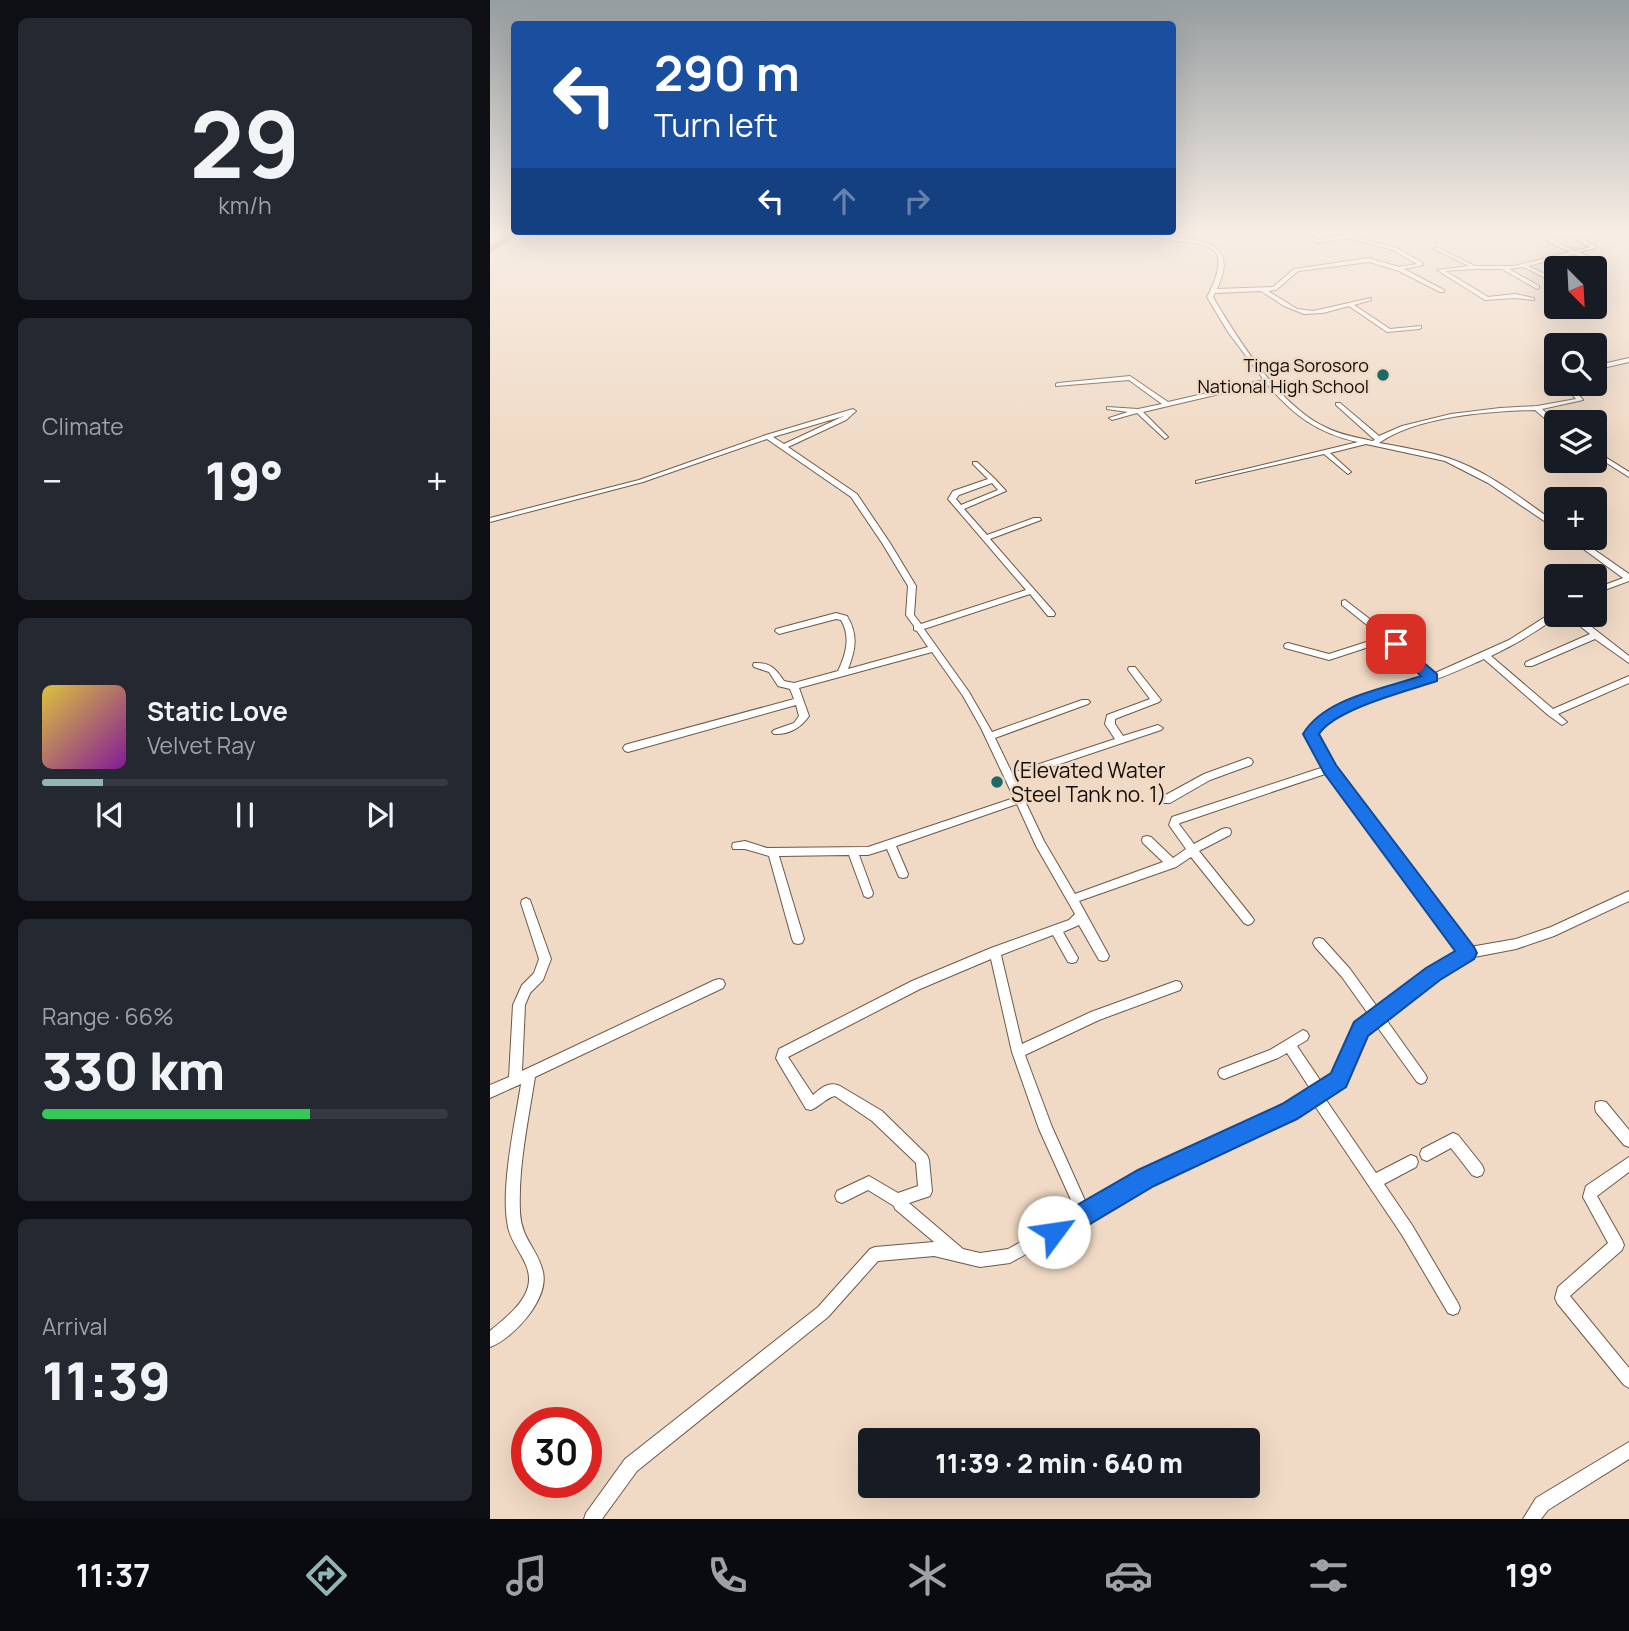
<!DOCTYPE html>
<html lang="en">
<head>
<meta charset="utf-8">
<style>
	:root { --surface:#171b24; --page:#242831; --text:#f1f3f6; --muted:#9ea1a6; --line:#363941; --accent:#91b5b5 }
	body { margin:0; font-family:Manrope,sans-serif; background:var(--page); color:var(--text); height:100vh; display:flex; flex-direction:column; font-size:26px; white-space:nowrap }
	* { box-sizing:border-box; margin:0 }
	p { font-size:23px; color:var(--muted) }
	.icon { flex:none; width:38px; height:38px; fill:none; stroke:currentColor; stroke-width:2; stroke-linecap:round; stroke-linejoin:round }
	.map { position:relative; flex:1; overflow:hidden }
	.sheet { display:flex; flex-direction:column; gap:18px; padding:18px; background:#0d0f14; width:490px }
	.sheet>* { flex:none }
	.guide { position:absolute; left:21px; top:21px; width:665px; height:214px; border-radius:7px; box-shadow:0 7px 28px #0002; background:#1a4fa0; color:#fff; overflow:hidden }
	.needle { width:46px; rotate:156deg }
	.buttons { position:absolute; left:1054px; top:256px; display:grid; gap:14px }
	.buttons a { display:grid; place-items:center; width:63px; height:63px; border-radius:7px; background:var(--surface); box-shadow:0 7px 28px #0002; font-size:35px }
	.speed { position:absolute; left:21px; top:1407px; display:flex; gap:14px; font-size:35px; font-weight:700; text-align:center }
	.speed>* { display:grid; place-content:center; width:91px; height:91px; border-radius:50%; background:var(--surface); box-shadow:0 7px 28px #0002; line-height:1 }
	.speed .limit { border:10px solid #d22; background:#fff; color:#111 }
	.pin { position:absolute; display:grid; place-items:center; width:60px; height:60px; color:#fff; margin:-30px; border-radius:14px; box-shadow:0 4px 10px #0006 }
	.me { position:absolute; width:77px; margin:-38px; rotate:59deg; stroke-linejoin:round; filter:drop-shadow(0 0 5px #0008) }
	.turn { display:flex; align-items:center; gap:24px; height:147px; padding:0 28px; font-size:32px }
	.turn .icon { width:91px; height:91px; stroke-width:2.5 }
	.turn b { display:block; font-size:49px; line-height:60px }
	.lanes { display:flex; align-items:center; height:66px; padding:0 28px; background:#0003; justify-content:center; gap:35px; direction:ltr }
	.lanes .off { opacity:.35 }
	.big { font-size:52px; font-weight:800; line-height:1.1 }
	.sheet .card { flex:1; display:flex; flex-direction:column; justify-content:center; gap:10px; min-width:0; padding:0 24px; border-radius:10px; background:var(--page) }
	.sheet .dial { align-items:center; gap:0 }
	.dial b { font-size:91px; line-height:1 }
	.song { display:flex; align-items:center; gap:21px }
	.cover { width:84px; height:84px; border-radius:10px; background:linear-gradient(135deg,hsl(50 70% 55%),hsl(290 70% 35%)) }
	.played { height:7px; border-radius:4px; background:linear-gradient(90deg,var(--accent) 15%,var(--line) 15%) }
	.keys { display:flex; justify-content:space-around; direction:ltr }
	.heat { display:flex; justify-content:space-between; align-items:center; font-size:38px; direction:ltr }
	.charge { height:10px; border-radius:5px; background:linear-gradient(90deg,#34c759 66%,var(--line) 0) }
	.trip { position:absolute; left:368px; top:1428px; width:402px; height:70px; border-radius:7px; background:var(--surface); box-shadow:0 7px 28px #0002; font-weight:800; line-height:70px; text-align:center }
	.tabs { display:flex; height:112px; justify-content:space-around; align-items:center; background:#090b0e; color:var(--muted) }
	.tabs .icon { width:49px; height:49px }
	.tabs .on { color:var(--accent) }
	.tabs b { font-size:32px; color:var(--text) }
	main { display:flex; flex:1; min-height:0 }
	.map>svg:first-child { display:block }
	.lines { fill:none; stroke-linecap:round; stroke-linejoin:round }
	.river { fill:#bc7b34; fill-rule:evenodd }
	.minor-casing { stroke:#6c5947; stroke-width:2 }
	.minor { fill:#fff; fill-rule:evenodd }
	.route { fill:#1a73e8; stroke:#114b97; stroke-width:2 }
	.poi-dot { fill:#1c6966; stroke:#f0dac5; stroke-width:2.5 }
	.labels { text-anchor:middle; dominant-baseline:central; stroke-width:5; stroke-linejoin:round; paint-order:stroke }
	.far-poi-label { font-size:18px; fill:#130c06; stroke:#f0dac5; text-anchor:end }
	.poi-label { font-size:21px; fill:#130c06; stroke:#f0dac5; text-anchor:start }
</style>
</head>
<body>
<main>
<section class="sheet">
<div class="card dial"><b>29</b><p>km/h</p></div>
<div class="card"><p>Climate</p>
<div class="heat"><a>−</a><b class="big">19°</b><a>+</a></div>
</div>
<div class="card">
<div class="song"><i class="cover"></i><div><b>Static Love</b><p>Velvet Ray</p></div></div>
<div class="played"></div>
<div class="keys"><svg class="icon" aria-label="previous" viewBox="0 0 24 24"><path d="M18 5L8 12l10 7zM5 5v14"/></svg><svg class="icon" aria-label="pause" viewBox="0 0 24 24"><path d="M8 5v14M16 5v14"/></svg><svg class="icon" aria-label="next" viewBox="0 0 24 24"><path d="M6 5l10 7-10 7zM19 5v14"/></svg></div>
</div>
<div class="card"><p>Range · 66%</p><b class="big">330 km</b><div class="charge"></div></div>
<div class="card"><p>Arrival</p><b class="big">11:39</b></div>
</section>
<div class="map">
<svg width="1139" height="1519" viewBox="0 0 1139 1519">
	<rect width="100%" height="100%" fill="#f0dac5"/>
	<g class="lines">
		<path class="river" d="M18,234H28L0,253V246Z"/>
		<defs>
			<path id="minor" d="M657,234C666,234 675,237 684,237C720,241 747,246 727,289L783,287L804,269L879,258L909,267L927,264L903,250L857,238L827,243L812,234H817L828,240L860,234V236L907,248L933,263V265L914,269L954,290V292H950L909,271L879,262L808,271L786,290L778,291L807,309L823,311L881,298V300L864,305L900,329L931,326V328L929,329L897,332L859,306L833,313L814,314L794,306L771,291L725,293L723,297C748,340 790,406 835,427C850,435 866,437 882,441L885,440L846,405V403H850L889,436L912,426L961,414L1010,408L1047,406L1086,399L1072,383H1079L1093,400L1052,409L1066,422V428L1045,410C1000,411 927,416 889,443C912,447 936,451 958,458C998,471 1032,499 1066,523V529L998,483L955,461L876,444L840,453L860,471L861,472L858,474L834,454L706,483V481L868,442C827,433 803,415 776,383L653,412L678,437L675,439L647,413L622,420L619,418L638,412L617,409V407L648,409L672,404L639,380L566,386V384L568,383L640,376L678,402L774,380L738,332L717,297C754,226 693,251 657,234Z
				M1076,234H1082L1106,246V248L1089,252L1110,262V264H1106L1084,254L1038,266L1066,279V283L1033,267L1019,269L1049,286V288L1047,289L1012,269H984L955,271L998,297L1025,294L1044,298V300L1025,298L995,300L947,270L979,266L944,249L946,247L985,266H1024L1080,252L1058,242V240L1063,237L1067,238L1064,241L1085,251L1100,247Z
				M1139,358V362L1104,370V366Z
				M363,409L366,411L356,420L298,447L367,494L400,543L426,586L424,615L431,624L536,590L458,499L463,491L498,479L483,464V462H487L505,479L516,491L474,509L497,535L544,518H550L551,520L500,539L564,612L565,614L564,616H558L540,594L434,629L479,692L502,732L592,700H598L600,702L598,704L505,738L522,773L625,739L615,724L617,715L660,699L639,671L638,669L639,667H645L671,700L669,702L625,719V724L633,736L668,725L673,728L671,730L525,779L533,796L536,799L535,801L554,841L585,894L673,862L653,843L652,840L653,837L657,836L661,837L683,858L696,849L679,825L682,817L834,767L816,734C819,729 822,724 826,720C850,697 903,687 935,677L897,642H894L839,660L795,648L794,646L795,644L798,643L839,654L892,637L852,605V601L855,600L903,637L943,674L1019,640L1066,610V614L1069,615C1048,631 1026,644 1001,656L1063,709L1139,676V683L1068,714L1077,722L1072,725L1058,715L994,659C978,666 961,674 944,680C907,694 848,700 826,734L843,766L980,947L1026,939L1061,927L1139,891V901L1064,936L1026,949L979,958L947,978L895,1018L935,1074L937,1078L935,1082L931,1084L927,1082L886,1025L875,1033L853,1084L834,1097L886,1173L921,1155L926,1157L928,1162L926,1167L894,1184L922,1225L968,1303L970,1308L968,1313L963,1315L958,1313L912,1235L823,1103L804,1116L681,1173L520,1263L490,1267L444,1256L388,1261L338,1317L147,1471L112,1519H94L96,1513L135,1459L328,1307L380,1249L385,1247L444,1242L405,1209L404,1206L378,1190L352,1203L347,1201L345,1196L347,1191L379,1176L408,1193L428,1186L426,1163L382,1121L345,1096C336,1098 329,1107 321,1110L316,1109L288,1062L286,1058L289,1049L422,981L501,948L579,920L585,914L546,846L527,804L406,846L418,874L417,877L413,878L409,877L397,849L378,855H369L383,893L382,896L378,898L374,896L373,893L359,855L289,856L314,939L312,943L308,944L304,943L302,939L279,856L255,849H243L242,846L243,843L255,841L277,848L378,847L524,798L491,728L473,696L442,652L309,688L319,716C311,728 298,735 284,734L282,732L284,730L304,723L309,716L306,705L138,752L135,751L133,748L135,745L138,744L304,699L300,689L288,686L279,672L264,667L263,665L264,663C280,662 286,669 294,681L304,683L348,671C356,654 361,637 351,620L346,619L289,634L285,631L286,629L346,613L357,616C368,634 366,649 358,669L438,647L427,631L424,630V626L416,615L418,586L392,543L361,497L277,439L153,482L0,522V518L149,480L276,435ZM354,416L294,444L283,437ZM502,483L508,490L471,505L466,499L469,495ZM838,773L969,952L939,970L888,1008L860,969L833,939L829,938L825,939L823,943L825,947L852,977L879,1015L867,1025L845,1076L832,1083L807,1046L817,1040L819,1036L817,1032L813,1030L780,1050L730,1069L728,1073L730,1077L734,1079L788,1058L797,1053L821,1090L794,1106L671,1163L597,1205L562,1127L535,1055L609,1020L690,990L692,986L690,982L686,981L601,1012L532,1044L511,955L563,935L578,962L582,963L586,962L588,958L573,932L589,925L609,960L613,961L617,960L619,956L617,952L589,901L686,867L701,857L754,923L758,925L762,923L764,920L762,917L709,851L740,835L741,832L740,829L736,828L732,829L704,844L689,824L690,823ZM501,959L522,1052L549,1129L586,1211L518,1249L490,1253L473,1249L419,1203L440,1196L442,1191L439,1160L437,1155L392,1111L350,1086C339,1081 331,1088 323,1095L298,1057L430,989Z
				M1104,450L1139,472V477L1104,455Z
				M1077,537H1086L1139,574V581L1104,594V589L1133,578Z
				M1075,614H1085L1139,656V663L1105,639L1042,666H1036L1035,664L1036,662L1100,634Z
				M758,758L761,759L763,762L761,765L720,780L680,803H672L671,800L672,797L714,774Z
				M36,898L40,900L41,903L61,959L53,980L40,993L35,1005L32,1071L225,980L229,979L233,980L235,984L233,988L45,1077C38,1122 28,1167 30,1212C31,1239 48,1249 53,1272C59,1299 24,1338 0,1347V1331C14,1319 33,1305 38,1287C44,1264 22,1248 18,1227C10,1188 25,1124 31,1084L0,1098V1085L19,1077L23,1005L32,985L44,973L49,959L31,903L32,900Z
				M1111,1101L1116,1102L1139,1130V1147L1134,1145L1106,1112L1105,1107L1106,1102Z
				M963,1133L968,1135L992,1165L994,1170L992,1175L987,1177L982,1175L961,1148L937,1161L932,1159L930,1154L932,1149Z
				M1139,1157V1172L1107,1196L1132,1240L1134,1245L1132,1250L1080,1296L1139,1368V1388L1134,1385L1067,1303L1065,1298L1068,1287L1118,1243L1093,1197L1096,1186Z
				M1139,1442V1459L1058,1510L1051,1519H1033L1046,1498Z"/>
		</defs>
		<use href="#minor" class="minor-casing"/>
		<use href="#minor" class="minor"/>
	</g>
	<linearGradient id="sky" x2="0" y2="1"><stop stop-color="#969da0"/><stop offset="0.52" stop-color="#f8eee5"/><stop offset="1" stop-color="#f8eee5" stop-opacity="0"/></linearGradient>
	<rect width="1139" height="447" fill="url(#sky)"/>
	<path class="route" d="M906,639L947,674V681C917,691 845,709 829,734L846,765L984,947L987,953L984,959L950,980L878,1036L856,1087L807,1119L664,1186L573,1240L564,1243L556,1240L553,1232L556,1223L648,1170L792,1104L841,1073L864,1022L936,968L965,951L834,773L813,734C834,698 893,689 931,676L901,647V640Z"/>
	<g class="poi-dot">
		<circle cx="893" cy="375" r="7"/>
		<circle cx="507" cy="782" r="7"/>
	</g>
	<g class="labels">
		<g class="far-poi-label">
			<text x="879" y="365">Tinga Sorosoro<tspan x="879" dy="21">National High School</tspan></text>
		</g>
		<g class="poi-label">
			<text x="521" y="770">(Elevated Water<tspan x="521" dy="24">Steel Tank no. 1)</tspan></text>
		</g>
	</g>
</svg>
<div class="buttons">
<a><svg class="needle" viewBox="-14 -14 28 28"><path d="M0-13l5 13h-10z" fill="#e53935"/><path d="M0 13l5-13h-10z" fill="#9ea1a6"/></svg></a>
<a><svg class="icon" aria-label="search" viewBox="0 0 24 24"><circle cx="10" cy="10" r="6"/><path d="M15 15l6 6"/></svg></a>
<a><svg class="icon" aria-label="layers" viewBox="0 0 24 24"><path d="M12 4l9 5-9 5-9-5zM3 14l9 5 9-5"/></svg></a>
<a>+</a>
<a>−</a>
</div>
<div class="speed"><div class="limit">30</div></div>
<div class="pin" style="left:906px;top:644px;background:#d93025"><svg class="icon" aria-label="arrive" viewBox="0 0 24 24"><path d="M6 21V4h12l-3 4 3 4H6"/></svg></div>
<svg class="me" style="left:564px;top:1232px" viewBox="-20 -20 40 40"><circle r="19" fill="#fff"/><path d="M0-13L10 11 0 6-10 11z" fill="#1a73e8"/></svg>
<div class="trip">11:39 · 2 min · 640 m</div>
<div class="guide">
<div class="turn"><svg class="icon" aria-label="left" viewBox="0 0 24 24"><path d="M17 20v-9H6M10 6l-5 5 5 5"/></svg><div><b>290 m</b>Turn left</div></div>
<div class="lanes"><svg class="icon" aria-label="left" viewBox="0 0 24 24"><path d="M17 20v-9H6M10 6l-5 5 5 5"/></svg><svg class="icon off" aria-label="ahead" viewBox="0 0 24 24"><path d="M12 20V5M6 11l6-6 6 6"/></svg><svg class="icon off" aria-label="right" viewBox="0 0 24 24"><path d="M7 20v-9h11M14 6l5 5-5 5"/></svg></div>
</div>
</div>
</main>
<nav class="tabs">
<b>11:37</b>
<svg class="icon on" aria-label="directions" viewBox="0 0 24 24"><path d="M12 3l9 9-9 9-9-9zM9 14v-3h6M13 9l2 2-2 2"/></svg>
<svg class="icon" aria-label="music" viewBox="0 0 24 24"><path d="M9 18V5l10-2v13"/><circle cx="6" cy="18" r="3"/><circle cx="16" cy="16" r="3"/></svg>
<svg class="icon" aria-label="phone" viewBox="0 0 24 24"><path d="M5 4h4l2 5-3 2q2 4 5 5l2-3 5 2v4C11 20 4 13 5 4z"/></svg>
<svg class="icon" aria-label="climate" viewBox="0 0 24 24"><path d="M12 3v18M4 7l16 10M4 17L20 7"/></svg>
<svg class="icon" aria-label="car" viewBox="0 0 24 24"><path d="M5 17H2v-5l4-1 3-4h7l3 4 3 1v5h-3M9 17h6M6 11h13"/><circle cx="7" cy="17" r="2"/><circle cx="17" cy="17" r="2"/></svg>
<svg class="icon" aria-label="filters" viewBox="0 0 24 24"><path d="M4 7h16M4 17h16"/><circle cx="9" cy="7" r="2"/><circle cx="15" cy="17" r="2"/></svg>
<b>19°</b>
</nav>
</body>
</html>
